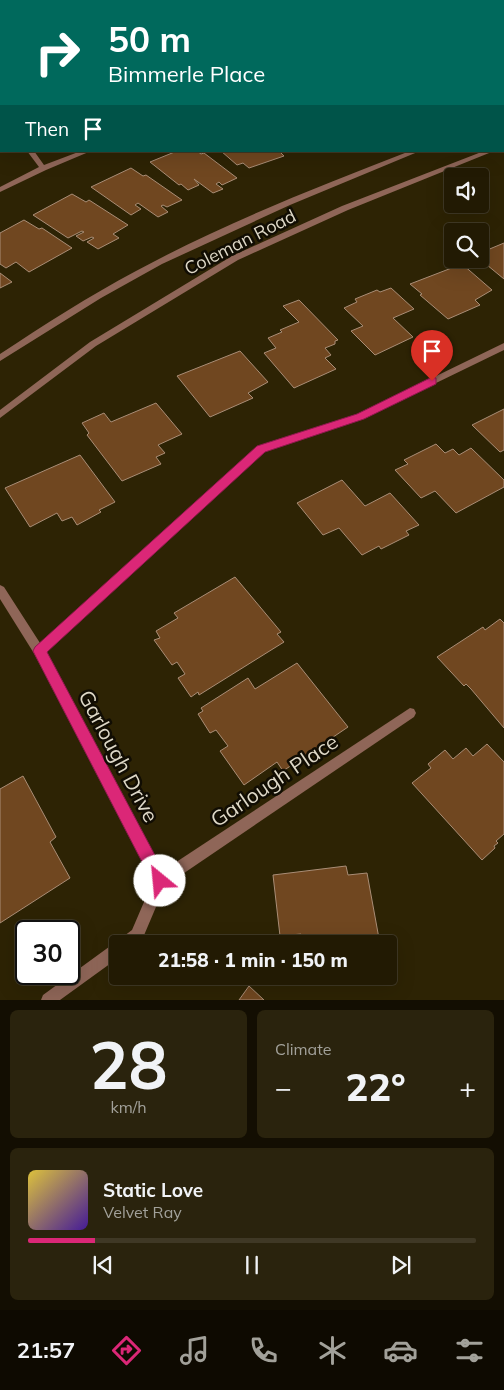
<!DOCTYPE html>
<html lang="en">
<head>
<meta charset="utf-8">
<style>
	:root { --surface:#221a03; --page:#2a230d; --text:#f1f3f6; --muted:#a2a19a; --line:#3f3825; --accent:#db2777 }
	body { margin:0; font-family:Mulish,sans-serif; background:var(--page); color:var(--text); height:100vh; display:flex; flex-direction:column; font-size:19px; white-space:nowrap }
	* { box-sizing:border-box; margin:0 }
	p { font-size:16px; color:var(--muted) }
	.icon { flex:none; width:28px; height:28px; fill:none; stroke:currentColor; stroke-width:2; stroke-linecap:round; stroke-linejoin:round }
	.map { position:relative; height:1000px; overflow:hidden }
	.sheet { display:flex; flex-direction:column; gap:10px; padding:10px; background:#130e02; flex:1 }
	.sheet>* { flex:none }
	.guide { position:absolute; left:0px; top:0px; width:505px; height:152px; box-shadow:0 5px 20px #0002,0 0 0 1px var(--line); background:#00695c; color:#fff; overflow:hidden }
	.tools { position:absolute; left:444px; top:168px; display:grid; gap:10px }
	.tools a { display:grid; place-items:center; width:45px; height:45px; border-radius:5px; background:var(--surface); box-shadow:0 5px 20px #0002,0 0 0 1px var(--line); font-size:25px }
	.speed { position:absolute; left:15px; top:920px; display:flex; gap:10px; font-size:25px; font-weight:700; text-align:center }
	.speed>* { display:grid; place-content:center; width:65px; height:65px; border-radius:50%; background:var(--surface); box-shadow:0 5px 20px #0002,0 0 0 1px var(--line); line-height:1 }
	.speed .limit { border:2px solid #111; border-radius:8px; background:#fff; color:#111 }
	.pin { position:absolute; display:grid; place-items:center; width:42px; height:42px; color:#fff; margin:-51px -21px; border-radius:50% 50% 50% 0; rotate:-45deg; box-shadow:0 0 5px #0007 }
	.pin .icon { rotate:45deg }
	.me { position:absolute; width:55px; margin:-28px; rotate:332deg; stroke-linejoin:round; filter:drop-shadow(0 0 4px #0008) }
	.turn { display:flex; align-items:center; gap:18px; height:105px; padding:0 25px; font-size:22px }
	.turn .icon { width:65px; height:65px; stroke-width:2.5 }
	.turn b { display:block; font-size:35px; line-height:42px }
	.then { display:flex; align-items:center; height:48px; padding:0 25px; background:#0003; gap:10px; font-size:19px }
	.big { font-size:38px; font-weight:800; line-height:1.1 }
	.sheet .card { flex:1; display:flex; flex-direction:column; justify-content:center; gap:8px; min-width:0; padding:0 18px; border-radius:8px; background:var(--page) }
	.sheet .dial { align-items:center; gap:0 }
	.dial b { font-size:65px; line-height:1 }
	.song { display:flex; align-items:center; gap:15px }
	.cover { width:60px; height:60px; border-radius:8px; background:linear-gradient(135deg,hsl(50 70% 55%),hsl(260 70% 35%)) }
	.played { height:5px; border-radius:2px; background:linear-gradient(90deg,var(--accent) 15%,var(--line) 15%) }
	.keys { display:flex; justify-content:space-around; direction:ltr }
	.heat { display:flex; justify-content:space-between; align-items:center; font-size:28px; direction:ltr }
	.sheet .tiles { flex:1; display:grid; gap:10px; grid-template-columns:1fr 1fr }
	.card:last-child { grid-column:span 2 }
	.trip { position:absolute; left:109px; top:935px; width:288px; height:50px; border-radius:5px; background:var(--surface); box-shadow:0 5px 20px #0002,0 0 0 1px var(--line); font-weight:800; line-height:50px; text-align:center }
	.dock { display:flex; height:80px; justify-content:space-around; align-items:center; background:#0e0a01; color:var(--muted) }
	.dock .icon { width:35px; height:35px }
	.dock .selected { color:var(--accent) }
	.dock b { font-size:22px; color:var(--text) }
	.map>svg:first-child { display:block }
	.building { fill:#704720; stroke:#a98d76 }
	.lines { fill:none; stroke-linecap:round; stroke-linejoin:round }
	.service { fill:#8f6658; fill-rule:evenodd }
	.minor { fill:#8f6658; fill-rule:evenodd }
	.tertiary { fill:#8f6658; fill-rule:evenodd }
	.route { fill:#db2777; stroke:#8e194d }
	.labels { text-anchor:middle; dominant-baseline:central; stroke-width:5; stroke-linejoin:round; paint-order:stroke }
	.street-label { font-size:18px; fill:#ded8c7; stroke:#110d03 }
	.near-street-label { font-size:21px; fill:#ded8c7; stroke:#110d03 }
</style>
</head>
<body>
<div class="map">
<svg width="504" height="1000" viewBox="0 0 504 1000">
	<rect width="100%" height="100%" fill="#2d2304"/>
	<path class="building" d="M108,0H161L108,1Z
		M177,151H197L201,154L204,153L237,178L222,185L219,182L216,184L223,189L213,193L194,179L199,185L188,190L181,184L179,185L150,162Z
		M221,151H279L284,156L249,168L243,163L237,165Z
		M131,168L143,176L146,175L182,200L167,207L163,205L161,206L168,212L158,217L138,203L135,205L141,209L131,215L91,187Z
		M72,194L86,202L89,200L128,225L113,234L119,238L98,249L87,242L94,238L92,237L83,241L76,236L84,232L82,231L68,238L33,215Z
		M24,220L39,229L42,228L72,248L29,272L16,262L6,268L0,264V233Z
		M504,243V279L487,265L490,264L480,256V253Z
		M462,264L492,290L475,300L480,305L448,319L420,295L422,294L410,284Z
		M0,273L12,282L0,288Z
		M391,288L414,309L393,318L413,337L375,355L351,331L363,326L344,308L357,302L355,299L377,290L380,292Z
		M299,300L338,340L335,341V344L325,348L331,355L325,358L336,369L294,388L264,353L276,348L268,338L282,332L280,330L299,322L283,306Z
		M240,351L268,382L248,393L253,398L210,417L177,376Z
		M156,403L182,434L158,445L165,453L156,457L161,464L122,481L87,435L89,433L82,423L104,413L111,422Z
		M504,409V450L500,452L472,425Z
		M436,444L445,453L453,449L459,455L471,448L504,480V487L456,513L435,491L421,498L395,470L408,464L404,460Z
		M80,455L115,502L99,510L101,512L77,525L72,517L62,521L57,513L30,527L5,488Z
		M342,480L365,506L390,493L419,525L406,531L409,535L381,549L379,546L362,555L339,528L323,535L297,503Z
		M235,577L281,632L277,634L284,642L199,695L198,692L191,697L178,678L185,674L177,662L172,665L154,640L160,638L156,631L178,618L174,613Z
		M500,619L504,623V728L471,689L466,684L464,686L437,657L483,627L485,630Z
		M297,663L348,727L283,771L277,762L244,785L220,751L228,746L216,730L210,733L198,714L203,711L201,708L248,678L255,689Z
		M487,744L504,762V834L496,841L498,843L494,846L495,848L482,860L412,783L431,768L428,764L445,750L453,759L466,748L473,756Z
		M23,776L56,837L50,842L70,878L0,923V789Z
		M346,866L348,875L367,873L380,944H302L301,934L280,936L273,875Z
		M249,986L264,1000H239Z"/>
	<g class="lines">
		<path class="service" d="M410,708L414,709L416,713L414,717L165,886L160,888L155,886L153,881L155,876Z"/>
		<path class="minor" d="M250,0H259L260,1H251Z
			M0,112H1V118H0Z
			M27,151H34L44,165L81,151H91L46,170L0,192V187L39,167Z
			M504,343V350L364,418L264,452L46,652L167,881L142,940L137,944H118V958L60,1000H41L43,995L113,944L119,942L120,939L132,930L153,881L35,655L0,599V585L4,587L40,643L258,446L358,414Z"/>
		<path class="tertiary" d="M410,151H420L290,205L162,264L101,298L0,361V354C44,325 89,296 136,271C223,224 317,187 410,151Z
			M484,151H494L348,210L238,260L96,346L0,418V410L90,342L232,256L342,206Z"/>
	</g>
	<path class="route" d="M432,377L436,378V384L364,419L265,452L47,652L166,876L168,881L166,887L160,889L155,887L35,655L33,651L35,647L257,446L357,414Z"/>
	<g class="labels">
		<g class="street-label">
			<text transform="translate(240 242) rotate(-27)">Coleman Road</text>
		</g>
		<g class="near-street-label">
			<text transform="translate(119 756) rotate(62)">Garlough Drive</text>
			<text transform="translate(274 780) rotate(-34)">Garlough Place</text>
		</g>
	</g>
</svg>
<div class="tools">
<a><svg class="icon" aria-label="sound" viewBox="0 0 24 24"><path d="M4 9h4l5-4v14l-5-4H4zM17 9q2 3 0 6"/></svg></a>
<a><svg class="icon" aria-label="search" viewBox="0 0 24 24"><circle cx="10" cy="10" r="6"/><path d="M15 15l6 6"/></svg></a>
</div>
<div class="speed"><div class="limit">30</div></div>
<div class="pin" style="left:432px;top:381px;background:#d93025"><svg class="icon" aria-label="arrive" viewBox="0 0 24 24"><path d="M6 21V4h12l-3 4 3 4H6"/></svg></div>
<svg class="me" style="left:160px;top:881px" viewBox="-20 -20 40 40"><circle r="19" fill="#fff"/><path d="M0-13L10 11 0 6-10 11z" fill="#db2777"/></svg>
<div class="trip">21:58 · 1 min · 150 m</div>
<div class="guide">
<div class="turn"><svg class="icon" aria-label="right" viewBox="0 0 24 24"><path d="M7 20v-9h11M14 6l5 5-5 5"/></svg><div><b>50 m</b>Bimmerle Place</div></div>
<div class="then">Then<svg class="icon" aria-label="arrive" viewBox="0 0 24 24"><path d="M6 21V4h12l-3 4 3 4H6"/></svg></div>
</div>
</div>
<section class="sheet">
<div class="tiles">
<div class="card dial"><b>28</b><p>km/h</p></div>
<div class="card"><p>Climate</p>
<div class="heat"><a>−</a><b class="big">22°</b><a>+</a></div>
</div>
<div class="card">
<div class="song"><i class="cover"></i><div><b>Static Love</b><p>Velvet Ray</p></div></div>
<div class="played"></div>
<div class="keys"><svg class="icon" aria-label="previous" viewBox="0 0 24 24"><path d="M18 5L8 12l10 7zM5 5v14"/></svg><svg class="icon" aria-label="pause" viewBox="0 0 24 24"><path d="M8 5v14M16 5v14"/></svg><svg class="icon" aria-label="next" viewBox="0 0 24 24"><path d="M6 5l10 7-10 7zM19 5v14"/></svg></div>
</div>
</div>
</section>
<nav class="dock">
<b>21:57</b>
<svg class="icon selected" aria-label="directions" viewBox="0 0 24 24"><path d="M12 3l9 9-9 9-9-9zM9 14v-3h6M13 9l2 2-2 2"/></svg>
<svg class="icon" aria-label="music" viewBox="0 0 24 24"><path d="M9 18V5l10-2v13"/><circle cx="6" cy="18" r="3"/><circle cx="16" cy="16" r="3"/></svg>
<svg class="icon" aria-label="phone" viewBox="0 0 24 24"><path d="M5 4h4l2 5-3 2q2 4 5 5l2-3 5 2v4C11 20 4 13 5 4z"/></svg>
<svg class="icon" aria-label="climate" viewBox="0 0 24 24"><path d="M12 3v18M4 7l16 10M4 17L20 7"/></svg>
<svg class="icon" aria-label="car" viewBox="0 0 24 24"><path d="M5 17H2v-5l4-1 3-4h7l3 4 3 1v5h-3M9 17h6M6 11h13"/><circle cx="7" cy="17" r="2"/><circle cx="17" cy="17" r="2"/></svg>
<svg class="icon" aria-label="filters" viewBox="0 0 24 24"><path d="M4 7h16M4 17h16"/><circle cx="9" cy="7" r="2"/><circle cx="15" cy="17" r="2"/></svg>
</nav>
</body>
</html>
